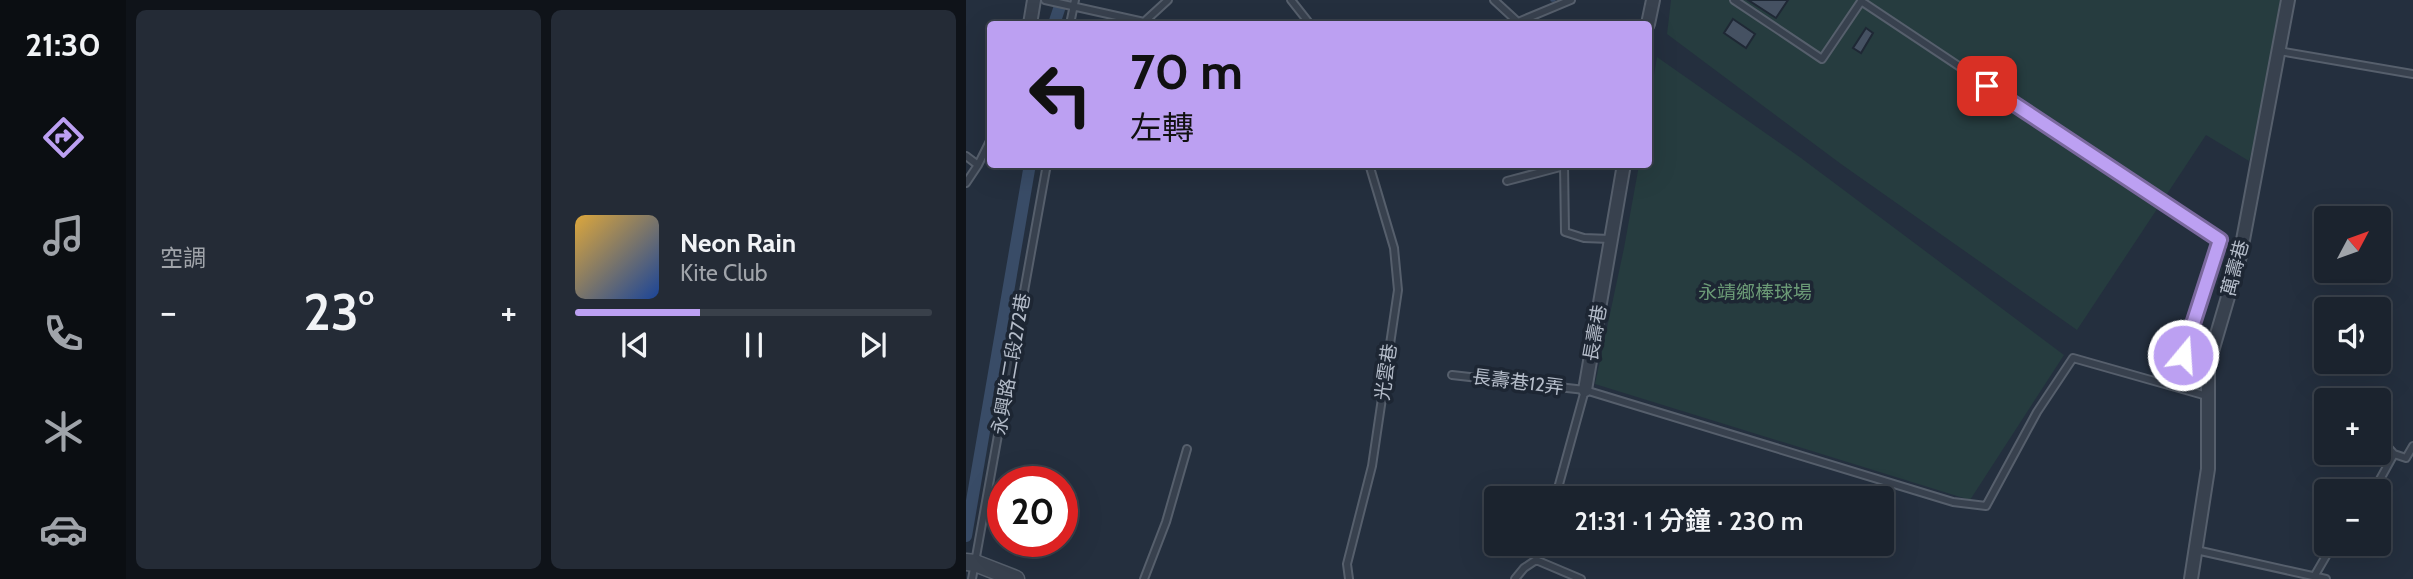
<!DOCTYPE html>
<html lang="zh-TW">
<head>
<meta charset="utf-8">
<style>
	:root { --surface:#1b232e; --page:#242b36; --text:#f1f3f6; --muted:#a0a4aa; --line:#39404a; --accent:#bca0f2 }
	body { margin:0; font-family:Cabin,"Noto Sans TC",sans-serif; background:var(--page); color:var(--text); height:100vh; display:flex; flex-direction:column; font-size:26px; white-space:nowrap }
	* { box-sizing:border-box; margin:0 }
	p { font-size:23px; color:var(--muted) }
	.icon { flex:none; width:38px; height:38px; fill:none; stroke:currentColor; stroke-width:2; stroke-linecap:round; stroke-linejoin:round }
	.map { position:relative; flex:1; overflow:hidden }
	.side { display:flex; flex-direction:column; gap:10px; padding:10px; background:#0f1319; width:840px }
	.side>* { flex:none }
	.guide { position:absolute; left:21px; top:21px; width:665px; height:147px; border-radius:7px; box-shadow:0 7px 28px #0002,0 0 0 2px var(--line); background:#bca0f2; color:#111; overflow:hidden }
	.needle { width:46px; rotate:49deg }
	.tools { position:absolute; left:1348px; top:206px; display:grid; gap:14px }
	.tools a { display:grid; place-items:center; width:77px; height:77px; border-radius:7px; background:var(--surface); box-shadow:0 7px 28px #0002,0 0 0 2px var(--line); font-size:35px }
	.speed { position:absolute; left:21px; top:466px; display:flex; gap:14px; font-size:35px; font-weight:700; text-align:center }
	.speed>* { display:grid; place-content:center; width:91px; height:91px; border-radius:50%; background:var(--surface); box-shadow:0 7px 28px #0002,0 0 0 2px var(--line); line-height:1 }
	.speed .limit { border:10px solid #d22; background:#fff; color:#111 }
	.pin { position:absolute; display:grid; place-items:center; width:60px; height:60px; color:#fff; margin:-30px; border-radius:14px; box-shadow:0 4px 10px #0006 }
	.me { position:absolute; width:77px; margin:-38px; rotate:18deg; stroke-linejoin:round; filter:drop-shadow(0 0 5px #0008) }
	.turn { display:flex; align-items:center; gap:24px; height:147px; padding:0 28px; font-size:32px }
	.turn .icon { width:91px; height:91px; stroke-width:2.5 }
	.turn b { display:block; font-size:49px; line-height:60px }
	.big { font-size:52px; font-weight:600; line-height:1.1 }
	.side .tile { flex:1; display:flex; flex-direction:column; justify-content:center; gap:10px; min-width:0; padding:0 24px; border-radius:10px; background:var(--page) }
	.song { display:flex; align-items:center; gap:21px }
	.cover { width:84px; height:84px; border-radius:10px; background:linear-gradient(135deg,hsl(40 70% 55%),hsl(220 70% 35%)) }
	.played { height:7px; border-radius:4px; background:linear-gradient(90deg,var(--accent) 35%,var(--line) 35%) }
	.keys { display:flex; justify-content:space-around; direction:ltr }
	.heat { display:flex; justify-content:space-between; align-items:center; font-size:38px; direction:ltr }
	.side .tiles { flex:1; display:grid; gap:10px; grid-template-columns:repeat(2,1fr) }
	.trip { position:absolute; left:518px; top:486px; width:410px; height:70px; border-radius:7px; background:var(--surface); box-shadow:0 7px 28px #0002,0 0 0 2px var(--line); font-weight:600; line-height:70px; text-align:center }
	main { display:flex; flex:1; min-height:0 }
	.tabs { display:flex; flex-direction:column; width:126px; justify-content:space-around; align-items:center; background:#0b0e12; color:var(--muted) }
	.tabs .icon { width:49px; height:49px }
	.tabs .selected { color:var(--accent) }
	.tabs b { font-size:32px; color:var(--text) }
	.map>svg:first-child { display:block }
	.green { fill:#263c3f }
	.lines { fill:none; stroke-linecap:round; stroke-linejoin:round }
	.stream { stroke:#394c67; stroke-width:3.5 }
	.canal { stroke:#394c67; stroke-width:12 }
	.building { fill:#455162; stroke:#1f2835; stroke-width:2 }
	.service-casing { stroke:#565f6c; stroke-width:10 }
	.minor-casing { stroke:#565f6c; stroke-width:16 }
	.tertiary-casing { stroke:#565f6c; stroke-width:19 }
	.service { stroke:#38414e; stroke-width:6 }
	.minor { stroke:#38414e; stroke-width:12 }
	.tertiary { stroke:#38414e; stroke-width:16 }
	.route-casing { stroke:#7a689d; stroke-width:18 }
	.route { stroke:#bca0f2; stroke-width:12 }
	.labels { text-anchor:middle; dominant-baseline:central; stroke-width:7; stroke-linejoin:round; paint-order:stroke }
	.street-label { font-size:19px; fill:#b4bcc9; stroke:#1d2633 }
	.park-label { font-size:19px; fill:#6b9a76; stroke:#1d2633 }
</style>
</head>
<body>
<main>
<nav class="tabs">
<b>21:30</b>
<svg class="icon selected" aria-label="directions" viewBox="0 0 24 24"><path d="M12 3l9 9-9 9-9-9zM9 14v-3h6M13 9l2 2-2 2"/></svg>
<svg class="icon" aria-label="music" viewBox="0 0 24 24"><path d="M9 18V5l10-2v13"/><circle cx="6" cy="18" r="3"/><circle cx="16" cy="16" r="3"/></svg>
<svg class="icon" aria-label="phone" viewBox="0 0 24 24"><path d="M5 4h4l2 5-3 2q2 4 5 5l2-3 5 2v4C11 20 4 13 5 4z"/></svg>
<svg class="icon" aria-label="climate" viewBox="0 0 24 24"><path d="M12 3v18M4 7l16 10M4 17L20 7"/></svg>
<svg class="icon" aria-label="car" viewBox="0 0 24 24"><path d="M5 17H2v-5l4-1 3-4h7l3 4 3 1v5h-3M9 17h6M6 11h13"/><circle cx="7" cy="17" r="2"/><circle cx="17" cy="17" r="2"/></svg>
</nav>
<section class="side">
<div class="tiles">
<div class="tile"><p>空調</p>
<div class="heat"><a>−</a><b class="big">23°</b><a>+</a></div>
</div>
<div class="tile">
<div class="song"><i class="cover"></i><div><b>Neon Rain</b><p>Kite Club</p></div></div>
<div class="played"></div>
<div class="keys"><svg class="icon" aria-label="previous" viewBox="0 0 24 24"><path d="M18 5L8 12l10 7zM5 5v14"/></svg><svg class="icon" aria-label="pause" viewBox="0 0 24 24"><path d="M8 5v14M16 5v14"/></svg><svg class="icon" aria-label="next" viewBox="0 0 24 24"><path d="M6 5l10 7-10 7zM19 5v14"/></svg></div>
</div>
</div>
</section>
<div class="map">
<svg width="1447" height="579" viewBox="0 0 1447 579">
	<rect width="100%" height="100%" fill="#242f3e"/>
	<path class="green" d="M705,0H1314L1292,129L1283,161L1240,135L1111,330L875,164L701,34Z
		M691,57L835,158L1098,355L1004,500L629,384L658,248L673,165L682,164L683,105Z"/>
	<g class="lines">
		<path class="stream" d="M586,0H588"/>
		<path class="canal" d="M88,24L96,0
			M0,536L64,164"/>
	</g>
	<path class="building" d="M782,0H822L810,18Z
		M767,19L789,34L780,48L758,33Z
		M900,28L907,33L895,53L887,48Z"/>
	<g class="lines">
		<defs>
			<path id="service" d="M79,0L178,22L202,0
				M325,0L344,24
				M528,0L554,24
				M768,0L856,59L896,0
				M895,1L1254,240L1217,355L1242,365
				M552,22L605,0
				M104,24L109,0
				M1313,51L1447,74
				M0,156L12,165
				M598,164L599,232L618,238L644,239
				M541,181L598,166
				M0,183L12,165L24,141
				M486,375L619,390L987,502L1020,506L1071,412L1107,358L1241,396
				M1412,436L1428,454
				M1407,492L1428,454L1440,458L1447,446
				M589,499L619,390
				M1230,550L1360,579
				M570,560L615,579
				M1349,575L1367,544
				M6,579L81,164
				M178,579L200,522L221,449
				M383,579L381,564L406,466L432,290L428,248L403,164
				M549,579L558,568L570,560L575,544"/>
			<path id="minor" d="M64,24L68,0
				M682,24L687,0
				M619,390L658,164
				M1225,579L1242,469V365L1274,256L1322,0"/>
			<path id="tertiary" d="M0,562L9,563L50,579"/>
		</defs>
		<use href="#service" class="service-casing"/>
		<use href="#minor" class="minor-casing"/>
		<use href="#tertiary" class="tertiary-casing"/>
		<use href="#service" class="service"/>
		<use href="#minor" class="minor"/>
		<use href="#tertiary" class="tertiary"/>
	</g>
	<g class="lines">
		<defs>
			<path id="route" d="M1021,86L1254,240L1217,355"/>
		</defs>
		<use href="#route" class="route-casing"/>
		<use href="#route" class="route"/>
	</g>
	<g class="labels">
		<g class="street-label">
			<text transform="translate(1269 268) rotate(-75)">萬壽巷</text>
			<text transform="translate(629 333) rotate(-80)">長壽巷</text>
			<text transform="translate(45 364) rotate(-80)">永興路二段272巷</text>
			<text transform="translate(420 372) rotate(-82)">光雲巷</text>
			<text transform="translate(552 382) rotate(7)">長壽巷12弄</text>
		</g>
		<g class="park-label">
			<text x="789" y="292">永靖鄉棒球場</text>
		</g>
	</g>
</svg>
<div class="tools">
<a><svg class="needle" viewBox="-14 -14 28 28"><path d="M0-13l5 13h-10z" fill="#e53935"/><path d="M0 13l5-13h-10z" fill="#a0a4aa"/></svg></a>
<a><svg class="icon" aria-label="sound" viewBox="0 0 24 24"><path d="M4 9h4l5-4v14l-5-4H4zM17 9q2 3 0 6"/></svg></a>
<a>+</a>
<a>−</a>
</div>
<div class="speed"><div class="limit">20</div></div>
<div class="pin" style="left:1021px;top:86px;background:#d93025"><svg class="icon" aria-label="arrive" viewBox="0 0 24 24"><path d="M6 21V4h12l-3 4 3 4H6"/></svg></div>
<svg class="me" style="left:1217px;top:355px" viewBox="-20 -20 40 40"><circle r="17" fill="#bca0f2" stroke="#fff" stroke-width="3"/><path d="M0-11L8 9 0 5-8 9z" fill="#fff"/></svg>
<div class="trip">21:31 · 1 分鐘 · 230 m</div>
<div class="guide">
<div class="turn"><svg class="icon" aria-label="left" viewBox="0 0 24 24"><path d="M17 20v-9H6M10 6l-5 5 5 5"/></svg><div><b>70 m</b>左轉</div></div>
</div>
</div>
</main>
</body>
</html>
